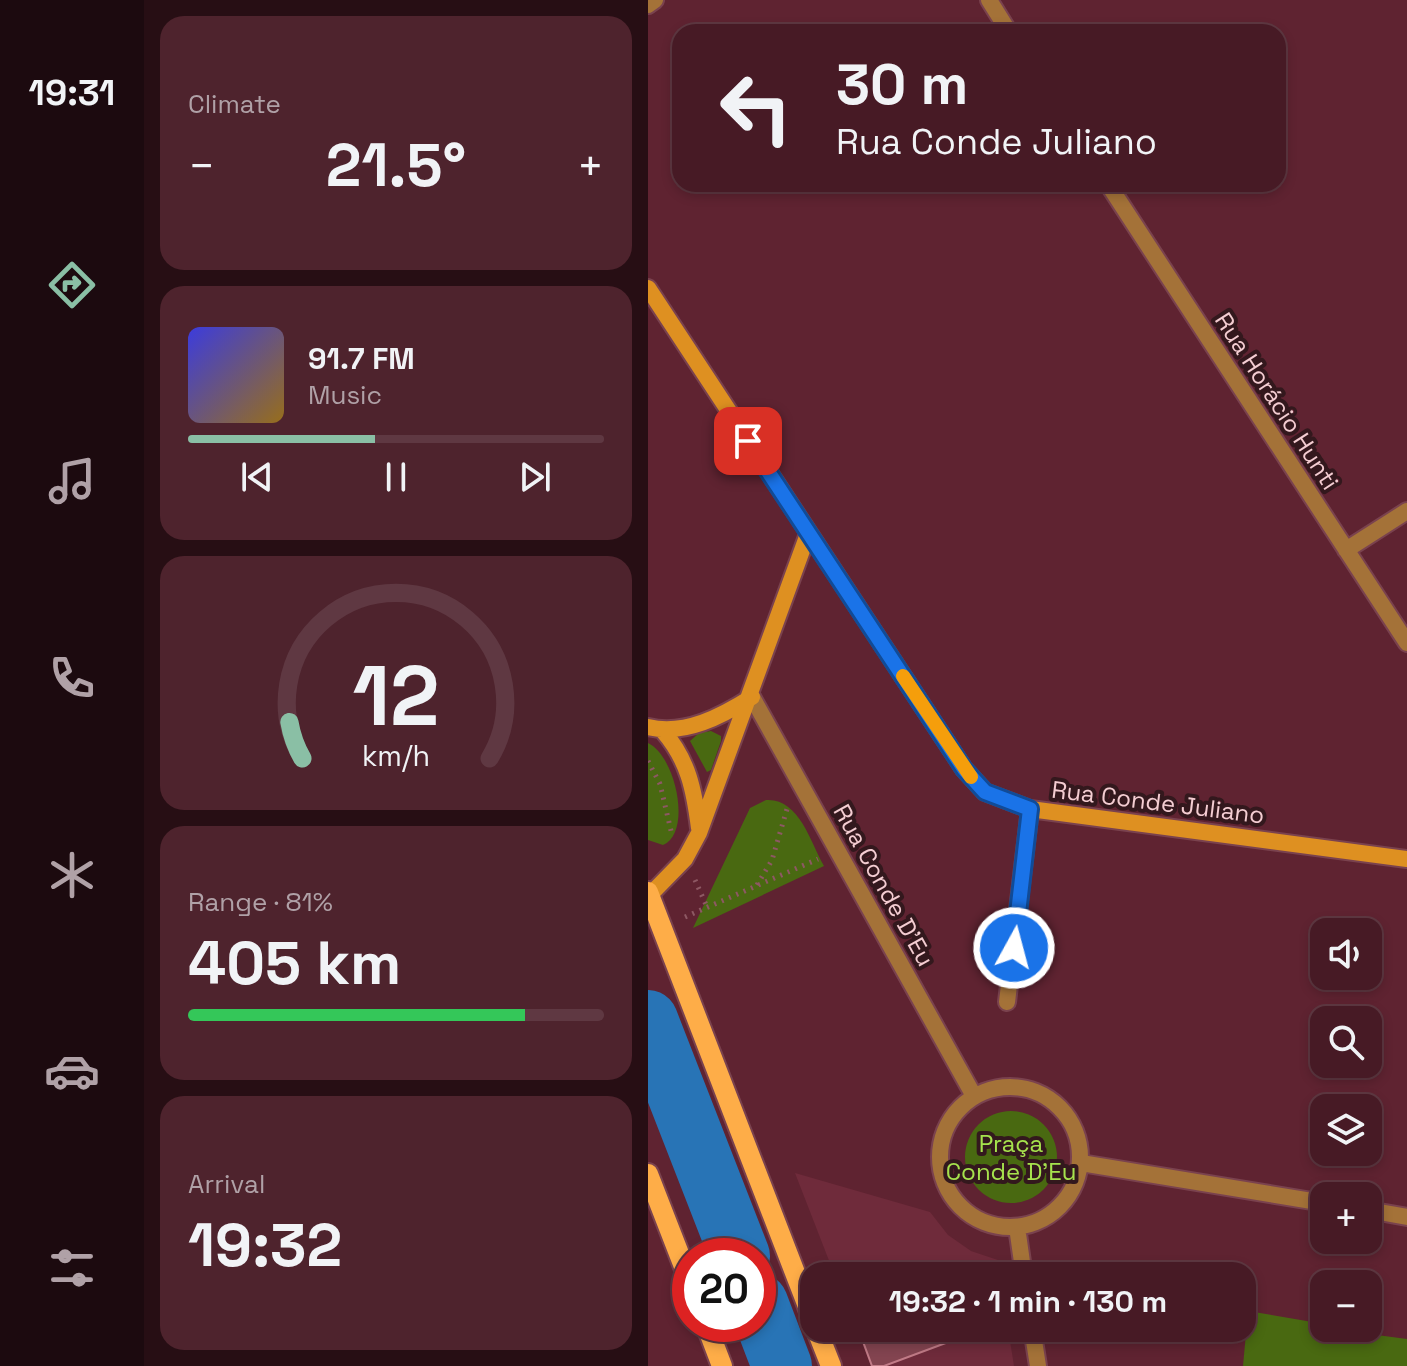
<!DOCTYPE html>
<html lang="en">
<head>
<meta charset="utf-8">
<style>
	:root { --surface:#471a25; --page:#4e232d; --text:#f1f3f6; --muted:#b0a1a7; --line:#5f3842; --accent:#8abfa5 }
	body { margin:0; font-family:"Space Grotesk",sans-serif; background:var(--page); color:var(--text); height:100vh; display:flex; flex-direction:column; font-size:30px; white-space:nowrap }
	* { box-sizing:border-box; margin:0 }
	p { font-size:26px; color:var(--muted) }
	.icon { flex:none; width:44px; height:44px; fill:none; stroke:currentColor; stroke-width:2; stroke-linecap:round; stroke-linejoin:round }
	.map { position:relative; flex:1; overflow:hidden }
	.panel { display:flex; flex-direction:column; gap:16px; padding:16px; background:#270e14; width:504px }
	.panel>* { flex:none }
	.guide { position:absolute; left:24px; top:24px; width:614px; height:168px; border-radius:24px; box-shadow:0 4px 12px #0003,0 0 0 2px var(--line); background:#471a25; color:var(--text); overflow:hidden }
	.buttons { position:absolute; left:662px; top:918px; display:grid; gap:16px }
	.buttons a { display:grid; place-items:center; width:72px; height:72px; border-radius:16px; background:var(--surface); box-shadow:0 4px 12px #0003,0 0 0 2px var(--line); font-size:40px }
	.speed { position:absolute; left:24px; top:1238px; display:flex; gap:16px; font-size:40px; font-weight:700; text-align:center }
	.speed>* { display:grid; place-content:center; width:104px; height:104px; border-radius:50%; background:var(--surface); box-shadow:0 4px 12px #0003,0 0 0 2px var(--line); line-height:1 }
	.speed .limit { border:12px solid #d22; background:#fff; color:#111 }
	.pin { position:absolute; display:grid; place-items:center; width:68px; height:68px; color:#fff; margin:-34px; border-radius:16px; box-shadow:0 4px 12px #0006 }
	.me { position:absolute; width:88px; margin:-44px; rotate:7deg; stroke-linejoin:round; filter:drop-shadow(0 0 6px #0008) }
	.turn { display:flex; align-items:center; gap:28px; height:168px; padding:0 32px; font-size:36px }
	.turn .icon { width:104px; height:104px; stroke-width:2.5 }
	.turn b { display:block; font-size:56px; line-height:68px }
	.big { font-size:60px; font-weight:600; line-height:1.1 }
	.panel .card { flex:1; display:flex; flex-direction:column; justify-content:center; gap:12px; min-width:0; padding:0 28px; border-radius:24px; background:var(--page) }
	.panel .dial { align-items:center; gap:0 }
	.dial svg { height:208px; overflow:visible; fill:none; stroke:var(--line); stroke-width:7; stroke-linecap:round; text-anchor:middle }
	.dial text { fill:var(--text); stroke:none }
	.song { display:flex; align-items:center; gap:24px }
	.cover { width:96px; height:96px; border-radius:12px; background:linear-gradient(135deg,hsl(240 70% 55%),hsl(40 70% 35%)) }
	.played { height:8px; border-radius:4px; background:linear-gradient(90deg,var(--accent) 45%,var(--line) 45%) }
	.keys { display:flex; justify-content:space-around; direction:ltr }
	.heat { display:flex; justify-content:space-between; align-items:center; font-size:44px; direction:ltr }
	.charge { height:12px; border-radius:6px; background:linear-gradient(90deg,#34c759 81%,var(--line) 0) }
	.trip { position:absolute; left:152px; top:1262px; width:456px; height:80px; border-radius:24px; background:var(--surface); box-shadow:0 4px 12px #0003,0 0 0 2px var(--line); font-weight:600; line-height:80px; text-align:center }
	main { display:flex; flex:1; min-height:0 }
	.dock { display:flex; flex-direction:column; width:144px; justify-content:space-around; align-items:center; background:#1c0a0f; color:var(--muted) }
	.dock .icon { width:56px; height:56px }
	.dock .current { color:var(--accent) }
	.dock b { font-size:36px; color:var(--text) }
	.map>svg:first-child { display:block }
	.built { fill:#6f2b3b }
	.green { fill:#496911 }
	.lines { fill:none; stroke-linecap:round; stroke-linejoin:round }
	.river { stroke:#2874b6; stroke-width:60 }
	.building { fill:#834450; stroke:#c17b87; stroke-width:2 }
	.lane-casing { stroke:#7a424e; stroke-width:20 }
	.street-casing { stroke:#7a424e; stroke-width:20 }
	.secondary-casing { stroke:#7a424e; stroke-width:20 }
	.primary-casing { stroke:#7a424e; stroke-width:24 }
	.path { stroke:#8d5863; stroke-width:5; stroke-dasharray:2 6; stroke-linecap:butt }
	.lane { stroke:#a47238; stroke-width:16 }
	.street { stroke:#a47238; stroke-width:16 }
	.secondary { stroke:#de9021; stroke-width:16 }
	.primary { stroke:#fead48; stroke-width:20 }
	.route-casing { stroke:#114b97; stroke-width:20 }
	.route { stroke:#1a73e8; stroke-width:14 }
	.slow { stroke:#f59e0b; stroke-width:14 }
	.labels { text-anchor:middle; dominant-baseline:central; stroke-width:8; stroke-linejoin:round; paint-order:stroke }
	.street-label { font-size:24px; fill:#f4cdd2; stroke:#33181d }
	.park-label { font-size:24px; fill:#a6e24d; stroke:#33181d }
</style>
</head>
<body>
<main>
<nav class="dock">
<b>19:31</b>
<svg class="icon current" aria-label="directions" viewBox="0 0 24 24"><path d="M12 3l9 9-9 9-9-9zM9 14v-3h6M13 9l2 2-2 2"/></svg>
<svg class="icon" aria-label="music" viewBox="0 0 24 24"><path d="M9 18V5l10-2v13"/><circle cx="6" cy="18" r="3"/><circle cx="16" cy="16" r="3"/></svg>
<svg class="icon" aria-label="phone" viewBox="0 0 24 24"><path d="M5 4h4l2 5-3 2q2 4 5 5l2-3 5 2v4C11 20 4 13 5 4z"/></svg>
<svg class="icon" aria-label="climate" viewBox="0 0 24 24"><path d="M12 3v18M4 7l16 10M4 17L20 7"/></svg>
<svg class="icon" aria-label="car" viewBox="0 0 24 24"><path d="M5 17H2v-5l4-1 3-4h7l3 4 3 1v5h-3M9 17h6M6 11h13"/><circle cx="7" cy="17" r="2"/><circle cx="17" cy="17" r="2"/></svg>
<svg class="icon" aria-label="filters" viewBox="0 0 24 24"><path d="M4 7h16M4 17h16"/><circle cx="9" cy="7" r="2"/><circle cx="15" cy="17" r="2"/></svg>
</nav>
<section class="panel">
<div class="card"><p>Climate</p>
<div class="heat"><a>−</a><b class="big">21.5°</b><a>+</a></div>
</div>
<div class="card">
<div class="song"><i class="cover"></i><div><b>91.7 FM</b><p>Music</p></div></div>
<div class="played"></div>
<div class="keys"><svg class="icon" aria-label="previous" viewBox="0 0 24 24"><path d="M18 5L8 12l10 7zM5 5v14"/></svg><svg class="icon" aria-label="pause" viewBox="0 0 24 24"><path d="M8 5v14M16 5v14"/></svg><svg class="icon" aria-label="next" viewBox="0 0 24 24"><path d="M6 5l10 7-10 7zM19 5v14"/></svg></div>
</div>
<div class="card dial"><svg viewBox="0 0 100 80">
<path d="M14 69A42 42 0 1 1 86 69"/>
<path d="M14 69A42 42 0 0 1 9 55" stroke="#8abfa5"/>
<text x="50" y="56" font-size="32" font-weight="700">12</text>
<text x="50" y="72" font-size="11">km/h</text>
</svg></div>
<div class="card"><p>Range · 81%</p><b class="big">405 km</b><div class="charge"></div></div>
<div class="card"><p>Arrival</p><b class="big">19:32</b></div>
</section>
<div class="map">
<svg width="759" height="1366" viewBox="0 0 759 1366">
	<rect width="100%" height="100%" fill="#5f2331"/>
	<path class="built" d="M147,1173L282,1212L300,1235L323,1251L350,1260L352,1276H187Z
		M208,1328H360L366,1366H223Z"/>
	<path class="green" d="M63,731L73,736V741L63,770L59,772L42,741L51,733Z
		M0,743C27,755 45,832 15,845L0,840Z
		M118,800C151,798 162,841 176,866L45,928L102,808Z
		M317 1157a46 46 0 1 1 92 0a46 46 0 1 1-92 0Z
		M600,1311L676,1324V1328L759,1339V1366H595Z"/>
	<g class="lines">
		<path class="river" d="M0,1020L92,1256
			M110,1303L134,1366"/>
	</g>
	<path class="building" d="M210,1328H330V1331L236,1366H224Z"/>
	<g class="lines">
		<defs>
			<path id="lane" d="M359,1002L382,809"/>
			<path id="street" d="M341,0L361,32
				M0,5L7,0
				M460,184L759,643
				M698,550L759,511
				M104,697L326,1096
				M292 1157a70 70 0 1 1 140 0a70 70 0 1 1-140 0Z
				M433,1163L676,1203
				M720,1210L759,1217
				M369,1227L376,1276
				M384,1328L390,1366"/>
			<path id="secondary" d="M0,288L316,769L337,792L382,809L759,859
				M0,727C37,736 74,716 104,697
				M15,731C40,760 46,789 51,828
				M0,897L37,859L51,833L160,534"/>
			<path id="primary" d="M0,892L166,1322
				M0,1174L42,1282
				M58,1324L74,1366
				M168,1328L183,1366"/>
		</defs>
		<use href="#lane" class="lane-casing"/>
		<use href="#street" class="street-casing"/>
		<use href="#secondary" class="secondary-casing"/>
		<use href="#primary" class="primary-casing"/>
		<path class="path" d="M0,761L12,784L24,835
			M47,880L59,907
			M109,885L124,860L139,809
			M37,917L170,859"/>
		<use href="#lane" class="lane"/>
		<use href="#street" class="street"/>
		<use href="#secondary" class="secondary"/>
		<use href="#primary" class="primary"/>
	</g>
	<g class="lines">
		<defs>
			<path id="route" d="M100,441L316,769L337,792L382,809L366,948"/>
		</defs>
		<use href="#route" class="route-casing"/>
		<use href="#route" class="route"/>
		<path class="slow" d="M255,676L323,777"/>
	</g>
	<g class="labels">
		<g class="street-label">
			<text transform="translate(629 401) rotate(57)">Rua Horácio Hunti</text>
			<text transform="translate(510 802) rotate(7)">Rua Conde Juliano</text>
			<text transform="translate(236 885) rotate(61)">Rua Conde D'Eu</text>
		</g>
		<g class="park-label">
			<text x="363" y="1143">Praça<tspan x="363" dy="28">Conde D'Eu</tspan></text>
		</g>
	</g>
</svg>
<div class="buttons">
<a><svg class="icon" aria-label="sound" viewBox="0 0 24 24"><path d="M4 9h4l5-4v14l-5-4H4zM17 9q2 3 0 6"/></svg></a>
<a><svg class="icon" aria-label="search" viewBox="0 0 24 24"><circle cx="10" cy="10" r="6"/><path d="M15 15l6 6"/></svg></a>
<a><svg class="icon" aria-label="layers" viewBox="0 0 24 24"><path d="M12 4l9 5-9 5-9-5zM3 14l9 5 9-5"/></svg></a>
<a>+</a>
<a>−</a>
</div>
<div class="speed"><div class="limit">20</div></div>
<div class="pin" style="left:100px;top:441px;background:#d93025"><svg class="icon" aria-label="arrive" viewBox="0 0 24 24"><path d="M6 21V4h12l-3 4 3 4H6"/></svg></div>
<svg class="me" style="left:366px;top:948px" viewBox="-20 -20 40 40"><circle r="17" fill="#1a73e8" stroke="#fff" stroke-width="3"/><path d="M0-11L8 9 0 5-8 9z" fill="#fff"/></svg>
<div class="trip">19:32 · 1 min · 130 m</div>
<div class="guide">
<div class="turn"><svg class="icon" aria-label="left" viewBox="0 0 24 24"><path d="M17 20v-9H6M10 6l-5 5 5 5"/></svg><div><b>30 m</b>Rua Conde Juliano</div></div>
</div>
</div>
</main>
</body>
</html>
